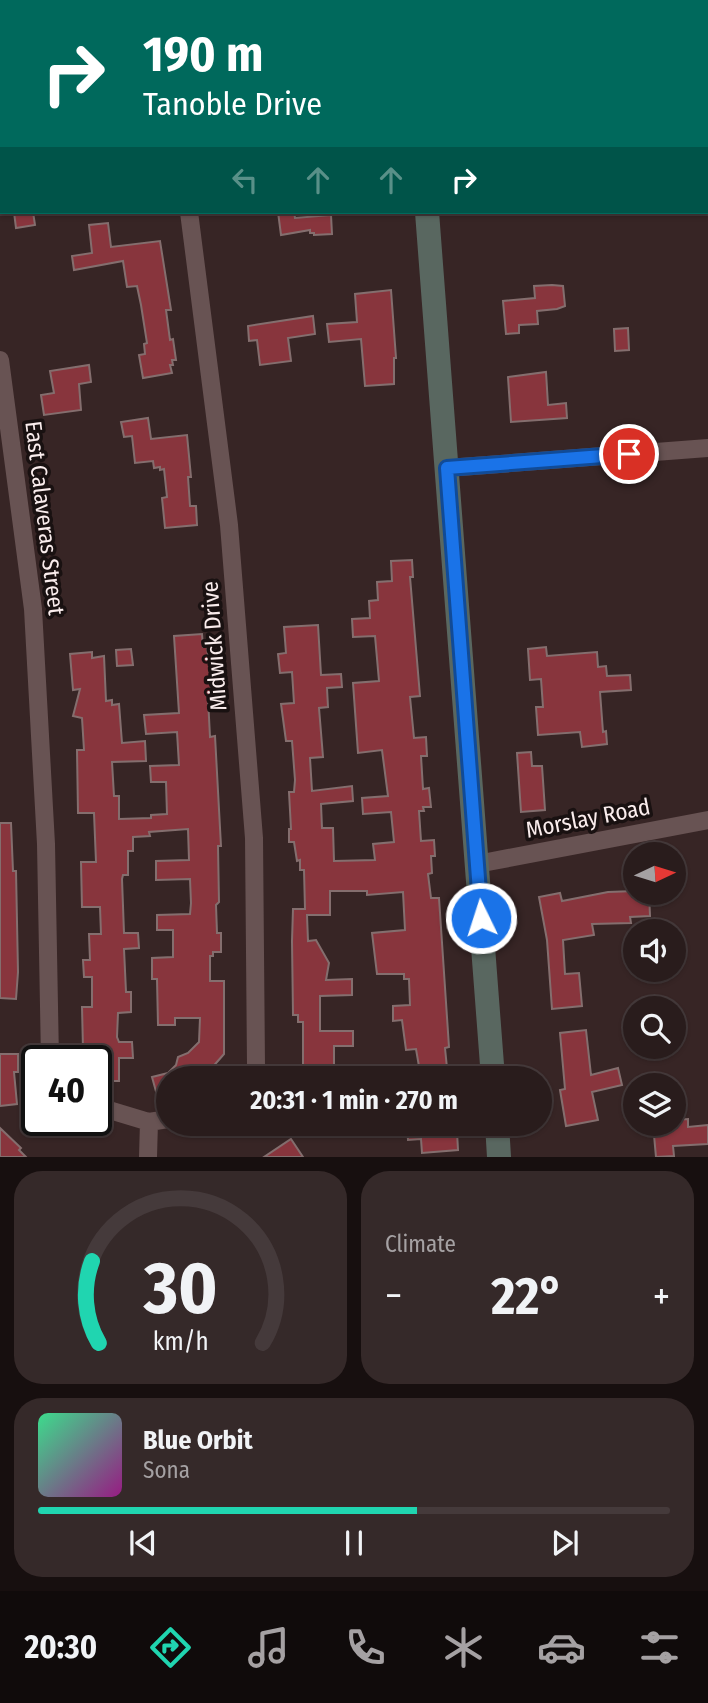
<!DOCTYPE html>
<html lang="en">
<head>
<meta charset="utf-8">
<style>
	:root { --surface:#291c1c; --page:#352929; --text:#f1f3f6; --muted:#a5a1a3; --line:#453a3b; --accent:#20d5b0 }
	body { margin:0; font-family:"Fira Sans Condensed",sans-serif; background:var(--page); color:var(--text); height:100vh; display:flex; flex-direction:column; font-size:26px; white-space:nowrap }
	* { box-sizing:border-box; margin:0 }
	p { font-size:23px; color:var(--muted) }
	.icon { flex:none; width:38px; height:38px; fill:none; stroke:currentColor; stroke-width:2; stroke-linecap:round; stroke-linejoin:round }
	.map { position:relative; height:1157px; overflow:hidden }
	.drawer { display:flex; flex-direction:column; gap:14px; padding:14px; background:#170f0f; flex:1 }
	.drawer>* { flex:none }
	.hud { position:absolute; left:0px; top:0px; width:709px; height:214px; box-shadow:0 2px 5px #0004,0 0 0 2px var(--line); background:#00695c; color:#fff; overflow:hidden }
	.needle { width:46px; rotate:86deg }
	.tools { position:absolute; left:623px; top:842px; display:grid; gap:14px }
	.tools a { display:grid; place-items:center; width:63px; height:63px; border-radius:50%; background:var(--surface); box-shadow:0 2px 5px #0004,0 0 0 2px var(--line); font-size:35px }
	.speed { position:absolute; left:21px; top:1045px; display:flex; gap:14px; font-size:35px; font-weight:700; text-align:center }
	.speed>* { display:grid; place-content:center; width:91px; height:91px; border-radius:50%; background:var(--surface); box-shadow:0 2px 5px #0004,0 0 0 2px var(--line); line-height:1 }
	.speed .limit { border:4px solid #111; border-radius:10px; background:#fff; color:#111 }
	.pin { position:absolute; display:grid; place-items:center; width:60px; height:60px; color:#fff; margin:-30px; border:4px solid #fff; border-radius:50%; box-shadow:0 2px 7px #0007 }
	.me { position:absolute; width:77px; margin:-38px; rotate:356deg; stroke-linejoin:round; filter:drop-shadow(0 0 5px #0008) }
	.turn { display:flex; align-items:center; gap:24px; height:147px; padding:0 28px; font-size:32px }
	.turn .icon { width:91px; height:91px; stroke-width:2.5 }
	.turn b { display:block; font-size:49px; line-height:60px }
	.lanes { display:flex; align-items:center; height:66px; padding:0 28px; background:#0003; justify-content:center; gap:35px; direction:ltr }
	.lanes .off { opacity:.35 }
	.big { font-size:52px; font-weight:700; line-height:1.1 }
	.drawer .card { flex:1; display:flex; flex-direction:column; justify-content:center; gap:10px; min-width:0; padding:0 24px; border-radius:28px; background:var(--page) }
	.drawer .dial { align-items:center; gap:0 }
	.dial svg { height:182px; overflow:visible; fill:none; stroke:var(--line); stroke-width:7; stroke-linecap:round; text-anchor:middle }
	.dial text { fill:var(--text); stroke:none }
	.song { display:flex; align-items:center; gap:21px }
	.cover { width:84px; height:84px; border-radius:10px; background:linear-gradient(135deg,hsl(150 70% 55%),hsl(310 70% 35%)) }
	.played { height:7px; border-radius:4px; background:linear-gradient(90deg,var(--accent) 60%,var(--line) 60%) }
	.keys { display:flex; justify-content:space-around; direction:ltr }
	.heat { display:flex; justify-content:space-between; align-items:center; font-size:38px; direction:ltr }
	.drawer .tiles { flex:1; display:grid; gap:14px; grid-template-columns:1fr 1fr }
	.card:last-child { grid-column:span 2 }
	.trip { position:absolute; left:156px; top:1066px; width:396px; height:70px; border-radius:35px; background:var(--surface); box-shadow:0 2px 5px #0004,0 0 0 2px var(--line); font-weight:700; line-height:70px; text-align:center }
	.tab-bar { display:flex; height:112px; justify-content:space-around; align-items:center; background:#100b0b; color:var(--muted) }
	.tab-bar .icon { width:49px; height:49px }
	.tab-bar .active { color:var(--accent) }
	.tab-bar b { font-size:32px; color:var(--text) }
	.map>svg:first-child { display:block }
	.building { fill:#88353d; stroke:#846e6e; stroke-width:2 }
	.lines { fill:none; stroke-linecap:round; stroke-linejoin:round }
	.street { stroke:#685353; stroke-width:18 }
	.secondary { stroke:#596760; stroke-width:24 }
	.route-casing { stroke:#114b97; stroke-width:18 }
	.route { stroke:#1a73e8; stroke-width:12 }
	.labels { text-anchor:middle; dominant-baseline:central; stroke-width:7; stroke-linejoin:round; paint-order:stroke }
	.street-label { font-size:23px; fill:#faeded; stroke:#191111 }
</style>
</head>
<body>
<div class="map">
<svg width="708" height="1157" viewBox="0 0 708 1157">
	<rect width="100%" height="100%" fill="#372525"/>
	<path class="building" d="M14,212H33L35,225L16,228Z
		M278,212H294L295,218L331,215L332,234L314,235V233H310V230L281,235Z
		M108,223L111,247L160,241L171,310H166L170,340L173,339L176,360H172L173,365H170L172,373L143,378L139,355L145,354L144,344L147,343L141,305L137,286L127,287L123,261L74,270L72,256L92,253L89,225Z
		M552,285L563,286L565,306L557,309L537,311L538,324L519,325V333L506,334L503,301L535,298L534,286Z
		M391,290L396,358H394V384L365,386L361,339L329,342L327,324L357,322L355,294Z
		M313,316L315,334L288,338L291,361L260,365L257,340L249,341L248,326Z
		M628,328L629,350L615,351L614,329Z
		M89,365L91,382L79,384L81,410L44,415L41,395L54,393L50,371Z
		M546,372L548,405L566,403L567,418L511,422L508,377Z
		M148,418L151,439L187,435L191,477H188L190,506H196L197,525L165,528L162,498L167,497L164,469L160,470V467L154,468L153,461L135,463L132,436L124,437L121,422Z
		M412,560L413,577H410L420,696L410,697L414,738L426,737L427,756H421L423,789L429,788L431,807H423L424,811H419L421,841L434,840L435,856H431L432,873L428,874L431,898H439L449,1047L445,1048L448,1078H421L416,1049L406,1050L402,1020L393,1021V1006L410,1005L409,979H404V974H377L372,933L405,930L403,892L367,895V891H330V915H307L308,941L316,940L329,963L326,980L352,979V995L320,996V1031H353V1046H334V1076H303V1022H298V1015H293L292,941L293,909H305L304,870H300V860L297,861L294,842H289V829H291L289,792H294L295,780L292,741H286L281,704L294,703L292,672L280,673L278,654L286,653L284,627L318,625L321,675L341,674L342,687L327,688L328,707L319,708L323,757L310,758L312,791L352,786L353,801L321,804L322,828H333L334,861L375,860L373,844L394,842L391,812L363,814L362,798L388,796L382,750L358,753L353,683L379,681L375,636L353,637L352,619L370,618L369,601L378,600L377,582L392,581L391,561Z
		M202,634L203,647H207L211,682L212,698H208L210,737L215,736L221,846H218L219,902L216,905L217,933H221V952H213V956H210V981H224V1054L203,1078H168V1092L157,1095L152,1077L168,1073L176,1065L178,1057L188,1053L199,1042L200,1018H175V1025H158L157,979H152V958L173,957V930H157V915L190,914L191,903L190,879L156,880V861L189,860L188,829L149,832L150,836L133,837V851H128V875H123L122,879L124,933H138L139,948L124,949L126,992H131V1012L118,1013L117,1037L119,1042H132L133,1058H119V1081H101L98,1057L84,1056L83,1049L82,1007H92V977H84L83,960H90L89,934H101L100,907H82L81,862H96L94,813H78L77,750H84L82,718L73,716L80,689L73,690L70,654L92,652V658L104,656L106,701L112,700V705L119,704L122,743L145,741L146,761L112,762L114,796H119V819L151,818V815L167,814L166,782H151L150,766L179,765L177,732L146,734L144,715L179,713L174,636Z
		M546,647L547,656L597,652L598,667L606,666L607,676L630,675L631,690L600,692L603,732L606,731L607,744L582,747L580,732L538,735L536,707H543L541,679L530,680L528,649Z
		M131,649L133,665L117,666L116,650Z
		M531,752L532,766H542L545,810L521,812L517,753Z
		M0,823H11L13,871H16L18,972L16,999L0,998Z
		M635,891L649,892L650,916L630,917L631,923L592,924L594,935L563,940L565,974L579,973L582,1006L552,1009L547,940L539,897L560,893L562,901L608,892Z
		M586,1030L591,1075L618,1068L622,1085L592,1092L598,1120L566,1126L560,1090L565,1089L560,1033Z
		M0,1054H18V1072H14L17,1104L0,1106Z
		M688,1119V1127L708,1125V1144L673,1146L674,1156L656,1157L653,1124H674V1120Z
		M407,1124H449V1133L457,1132L458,1150L422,1153L421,1139L408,1140Z
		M0,1128L21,1148L19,1150L26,1157H0Z
		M291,1139L303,1157H264Z"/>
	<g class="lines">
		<path class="street" d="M306,2L309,0
			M0,148L2,147
			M189,212L229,525L254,838L256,1066L252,1078
			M0,360L33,609L46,844L50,1060
			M447,468L708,448
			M477,864L708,820
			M96,1106L149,1122L168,1119
			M148,1157L149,1122"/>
		<path class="secondary" d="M410,0V2
			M427,212L493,1078
			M497,1124L499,1157"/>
	</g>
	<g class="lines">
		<defs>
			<path id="route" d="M481,918L447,468L629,454"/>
		</defs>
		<use href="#route" class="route-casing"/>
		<use href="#route" class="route"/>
	</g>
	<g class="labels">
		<g class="street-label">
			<text transform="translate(45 518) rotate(83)">East Calaveras Street</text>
			<text transform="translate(214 646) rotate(-94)">Midwick Drive</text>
			<text transform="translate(588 818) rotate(-11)">Morslay Road</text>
		</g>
	</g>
</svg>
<div class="tools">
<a><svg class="needle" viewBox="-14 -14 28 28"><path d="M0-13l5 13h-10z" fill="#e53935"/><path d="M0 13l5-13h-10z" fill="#a5a1a3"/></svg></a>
<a><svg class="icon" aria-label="sound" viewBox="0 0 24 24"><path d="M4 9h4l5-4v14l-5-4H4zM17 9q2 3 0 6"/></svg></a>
<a><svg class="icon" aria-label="search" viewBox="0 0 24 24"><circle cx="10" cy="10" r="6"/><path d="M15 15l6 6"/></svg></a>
<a><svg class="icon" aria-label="layers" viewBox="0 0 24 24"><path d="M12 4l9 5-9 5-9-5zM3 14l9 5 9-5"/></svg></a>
</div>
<div class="speed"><div class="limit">40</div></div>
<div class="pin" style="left:629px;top:454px;background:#d93025"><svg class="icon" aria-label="arrive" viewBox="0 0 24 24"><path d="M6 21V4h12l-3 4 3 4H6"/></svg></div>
<svg class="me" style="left:481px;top:918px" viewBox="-20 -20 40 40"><circle r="17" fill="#1a73e8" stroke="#fff" stroke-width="3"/><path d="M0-11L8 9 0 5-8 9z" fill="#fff"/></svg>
<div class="trip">20:31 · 1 min · 270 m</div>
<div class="hud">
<div class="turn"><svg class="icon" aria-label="right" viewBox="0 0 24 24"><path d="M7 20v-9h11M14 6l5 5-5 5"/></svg><div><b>190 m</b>Tanoble Drive</div></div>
<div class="lanes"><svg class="icon off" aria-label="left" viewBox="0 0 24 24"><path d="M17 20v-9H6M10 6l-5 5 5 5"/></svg><svg class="icon off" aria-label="ahead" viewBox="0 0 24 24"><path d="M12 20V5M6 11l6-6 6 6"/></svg><svg class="icon off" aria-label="ahead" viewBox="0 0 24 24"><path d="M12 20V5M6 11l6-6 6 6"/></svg><svg class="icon" aria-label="right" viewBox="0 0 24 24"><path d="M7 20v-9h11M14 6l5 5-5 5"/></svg></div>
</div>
</div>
<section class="drawer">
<div class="tiles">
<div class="card dial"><svg viewBox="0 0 100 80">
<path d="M14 69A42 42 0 1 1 86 69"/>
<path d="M14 69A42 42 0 0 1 11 33" stroke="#20d5b0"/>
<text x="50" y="56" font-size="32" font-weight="700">30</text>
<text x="50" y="72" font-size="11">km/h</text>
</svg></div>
<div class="card"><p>Climate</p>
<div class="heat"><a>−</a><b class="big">22°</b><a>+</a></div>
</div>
<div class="card">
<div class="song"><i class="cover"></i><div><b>Blue Orbit</b><p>Sona</p></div></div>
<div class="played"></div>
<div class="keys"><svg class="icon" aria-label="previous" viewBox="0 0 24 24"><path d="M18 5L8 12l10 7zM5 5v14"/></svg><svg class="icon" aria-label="pause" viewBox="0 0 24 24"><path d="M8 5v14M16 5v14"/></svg><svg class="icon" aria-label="next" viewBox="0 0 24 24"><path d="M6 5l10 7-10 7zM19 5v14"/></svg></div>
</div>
</div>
</section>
<nav class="tab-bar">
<b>20:30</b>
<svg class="icon active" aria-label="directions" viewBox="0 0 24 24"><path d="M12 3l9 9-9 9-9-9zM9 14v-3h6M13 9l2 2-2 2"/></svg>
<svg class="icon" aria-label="music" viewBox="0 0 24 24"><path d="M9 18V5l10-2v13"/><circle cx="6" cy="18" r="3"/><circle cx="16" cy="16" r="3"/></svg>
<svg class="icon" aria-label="phone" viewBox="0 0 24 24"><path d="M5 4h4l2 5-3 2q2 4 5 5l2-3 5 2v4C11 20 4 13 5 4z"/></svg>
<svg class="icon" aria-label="climate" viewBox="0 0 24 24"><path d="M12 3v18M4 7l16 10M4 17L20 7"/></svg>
<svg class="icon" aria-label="car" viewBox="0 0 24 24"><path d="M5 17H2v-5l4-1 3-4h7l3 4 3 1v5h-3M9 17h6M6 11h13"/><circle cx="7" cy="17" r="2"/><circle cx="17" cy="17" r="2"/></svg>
<svg class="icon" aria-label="filters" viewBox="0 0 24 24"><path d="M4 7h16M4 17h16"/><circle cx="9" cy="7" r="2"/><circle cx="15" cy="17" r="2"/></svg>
</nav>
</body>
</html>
